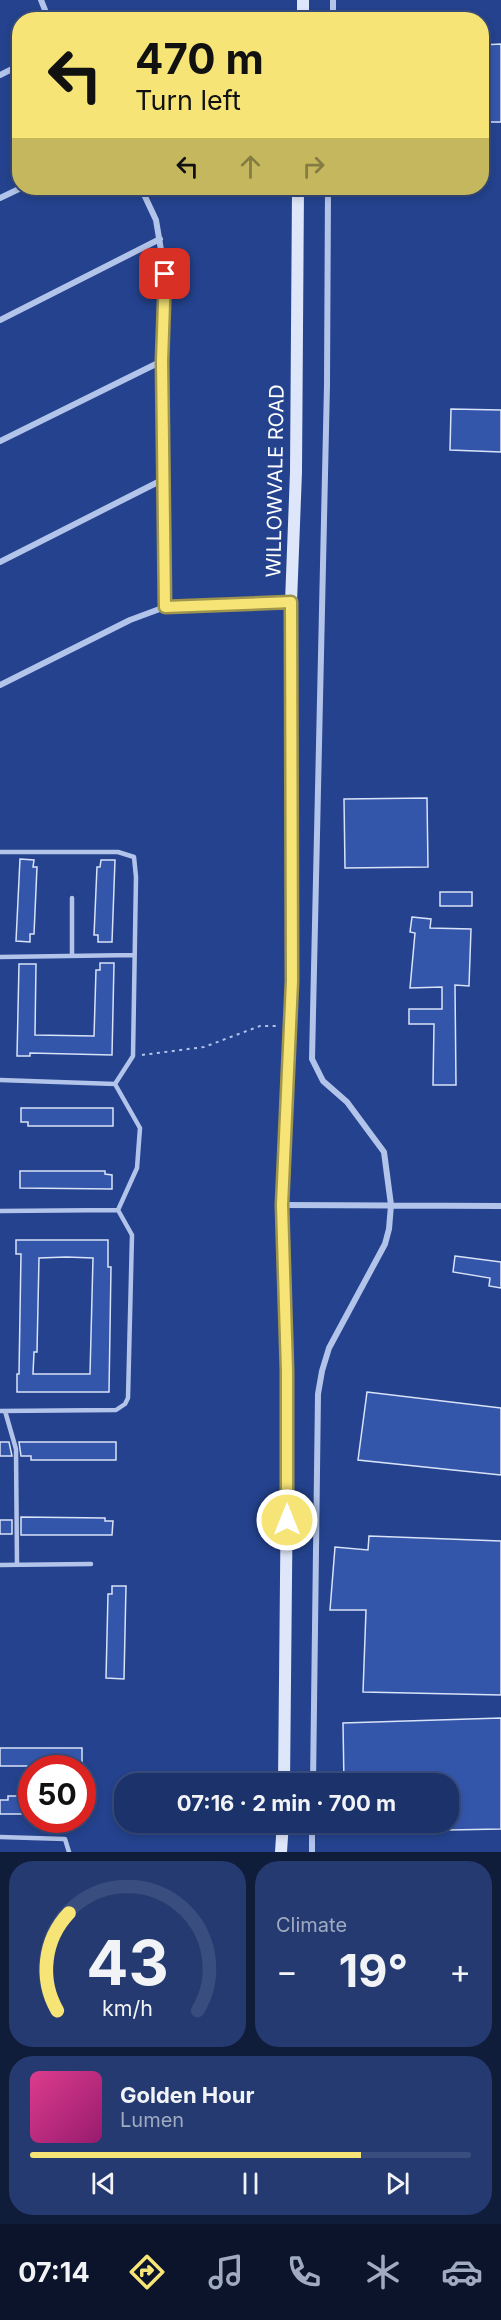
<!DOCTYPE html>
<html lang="en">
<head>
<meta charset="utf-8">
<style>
	:root { --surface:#1b326a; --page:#243a70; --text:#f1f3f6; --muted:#a0aac1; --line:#394d7e; --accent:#f6e576 }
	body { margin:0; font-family:Inter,sans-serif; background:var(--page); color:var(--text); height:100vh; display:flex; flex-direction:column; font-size:22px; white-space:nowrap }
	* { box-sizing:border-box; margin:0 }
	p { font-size:20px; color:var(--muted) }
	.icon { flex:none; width:33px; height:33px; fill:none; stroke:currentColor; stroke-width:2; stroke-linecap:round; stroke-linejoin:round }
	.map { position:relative; height:1852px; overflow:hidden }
	.drawer { display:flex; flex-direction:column; gap:9px; padding:9px; background:#0f1c3a; flex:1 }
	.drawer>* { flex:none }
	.guide { position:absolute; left:12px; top:12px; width:477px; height:183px; border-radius:24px; box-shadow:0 3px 9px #0003,0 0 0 2px var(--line); background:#f6e576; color:#111; overflow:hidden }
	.speed { position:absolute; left:18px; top:1755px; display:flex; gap:12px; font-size:30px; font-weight:700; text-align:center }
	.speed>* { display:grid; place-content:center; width:78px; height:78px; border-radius:50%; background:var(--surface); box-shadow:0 3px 9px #0003,0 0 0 2px var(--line); line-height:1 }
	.speed .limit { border:9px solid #d22; background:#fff; color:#111 }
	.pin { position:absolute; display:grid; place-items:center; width:51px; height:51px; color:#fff; margin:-26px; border-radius:12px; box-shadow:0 3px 9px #0006 }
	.me { position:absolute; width:66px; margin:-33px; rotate:0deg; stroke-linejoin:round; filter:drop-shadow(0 0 4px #0008) }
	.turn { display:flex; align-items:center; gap:21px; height:126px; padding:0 24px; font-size:27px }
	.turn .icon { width:78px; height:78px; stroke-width:2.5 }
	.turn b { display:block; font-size:42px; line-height:51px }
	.lanes { display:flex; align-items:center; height:57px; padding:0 24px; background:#0003; justify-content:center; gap:30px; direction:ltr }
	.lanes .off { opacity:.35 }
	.big { font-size:45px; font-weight:700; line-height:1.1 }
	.drawer .tile { flex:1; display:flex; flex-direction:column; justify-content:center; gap:9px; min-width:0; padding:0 21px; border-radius:24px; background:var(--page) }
	.drawer .dial { align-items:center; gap:0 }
	.dial svg { height:156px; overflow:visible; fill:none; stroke:var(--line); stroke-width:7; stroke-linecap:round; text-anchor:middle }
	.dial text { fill:var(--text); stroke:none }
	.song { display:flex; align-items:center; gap:18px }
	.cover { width:72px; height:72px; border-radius:9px; background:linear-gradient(135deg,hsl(330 70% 55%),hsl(320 70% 35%)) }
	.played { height:6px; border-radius:3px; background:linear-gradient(90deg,var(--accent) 75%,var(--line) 75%) }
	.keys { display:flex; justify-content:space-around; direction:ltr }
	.heat { display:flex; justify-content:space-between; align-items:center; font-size:33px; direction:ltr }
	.drawer .tiles { flex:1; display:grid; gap:9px; grid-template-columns:1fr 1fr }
	.tile:last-child { grid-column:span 2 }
	.trip { position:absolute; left:114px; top:1773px; width:345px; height:60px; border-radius:24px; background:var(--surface); box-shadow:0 3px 9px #0003,0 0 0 2px var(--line); font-weight:700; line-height:60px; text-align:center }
	.dock { display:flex; height:96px; justify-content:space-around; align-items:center; background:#0b142a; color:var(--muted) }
	.dock .icon { width:42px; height:42px }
	.dock .current { color:var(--accent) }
	.dock b { font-size:27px; color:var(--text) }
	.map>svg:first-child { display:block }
	.building { fill:#3456aa; stroke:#d8e2f8; stroke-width:1.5; fill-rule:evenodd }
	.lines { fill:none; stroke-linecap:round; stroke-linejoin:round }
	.path { stroke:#b3c4eb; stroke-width:2; stroke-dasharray:3 4.5; stroke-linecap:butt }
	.lane { stroke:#b3c4eb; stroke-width:4.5 }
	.street { stroke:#b3c4eb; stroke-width:6 }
	.secondary { stroke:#dee6f9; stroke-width:12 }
	.route-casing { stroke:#a0954d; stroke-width:15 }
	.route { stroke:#f6e576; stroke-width:10 }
	.labels { text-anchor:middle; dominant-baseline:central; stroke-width:6; stroke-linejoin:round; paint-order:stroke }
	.street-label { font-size:20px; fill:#fff; stroke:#24428d }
</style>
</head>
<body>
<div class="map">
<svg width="501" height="1852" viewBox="0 0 501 1852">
	<rect width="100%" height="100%" fill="#24428d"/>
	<path class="building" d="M501,44V122H483L482,45Z
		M451,409L501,410V452L450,450Z
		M427,798L428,867L345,868L344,799Z
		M20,859L34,860L33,867H37L34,934H30V942L16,941Z
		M101,860H115L112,942H98V935H94L97,867H100Z
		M440,892H472V906H440Z
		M412,917L431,919L430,928L471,929L469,986L455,985L456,1085H433L434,1024H409V1009H442V987L410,988L415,933L410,932Z
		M100,963H114L112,1055L30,1053V1056H17L19,964H36L35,1035L94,1036L96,970H100Z
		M21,1108H113V1126H28V1122H21Z
		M20,1171H105V1174L112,1175V1189L20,1188Z
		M16,1240H108V1267H111L109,1392H17V1374H19L21,1254H16ZM66,1257L93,1258L90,1374H33L34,1352H37L39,1258Z
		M455,1256L501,1262V1288L489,1286L490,1278L453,1272Z
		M367,1392L501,1408V1475L358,1460Z
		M0,1442H9L12,1456H0Z
		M19,1442H116V1460H31V1456H21Z
		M21,1517L105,1518V1521H113L112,1535H21Z
		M0,1520H12V1534H0Z
		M369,1536L501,1541V1695L363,1692L366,1610H330L335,1547L368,1550Z
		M112,1586H126L124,1679L106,1678L108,1594H112Z
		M501,1718V1829L448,1830V1784H344L343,1723Z
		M0,1748H82V1766H0Z
		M8,1796H32V1814H0V1800H8Z
		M345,1822H414V1832L345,1834Z"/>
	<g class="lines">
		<path class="path" d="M142,1055L204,1047L260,1026H279"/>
		<path class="lane" d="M0,852H118L134,857L136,877L133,1056L115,1084L0,1080
			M72,956V898
			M0,957L134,955
			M0,1211L118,1210
			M0,1411L116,1410L125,1404L128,1398L132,1235L118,1210L137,1168L140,1128L115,1084
			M5,1411L16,1449L17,1565
			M0,1565L91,1564
			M0,1837L65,1839L69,1852"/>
		<path class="street" d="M41,0L49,20
			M333,20V0
			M0,75L20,65
			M141,188L156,220L165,274L162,361L165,607
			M0,198L21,188
			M0,320L160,239
			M0,441L162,361
			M0,562L162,480
			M0,685L130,620L165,607L291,602
			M283,1205L501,1206
			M313,1784L318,1394L322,1371L329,1348L385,1244L389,1229L391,1205L384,1152L347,1102L323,1081L312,1059L327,385L328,188
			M312,1852V1822"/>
		<path class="secondary" d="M303,20V0
			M284,1784L287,1477V1372L282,1205L292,981L291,602L296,472L298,188
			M281,1852L283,1822"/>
	</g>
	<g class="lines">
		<defs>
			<path id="route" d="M165,274L162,361L165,607L291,602L292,981L282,1205L287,1371V1520"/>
		</defs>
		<use href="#route" class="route-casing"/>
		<use href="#route" class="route"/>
	</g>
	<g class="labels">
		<g class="street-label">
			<text transform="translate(275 481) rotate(-89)">WILLOWVALE ROAD</text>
		</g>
	</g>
</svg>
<div class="speed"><div class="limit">50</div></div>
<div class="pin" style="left:165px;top:274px;background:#d93025"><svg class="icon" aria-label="arrive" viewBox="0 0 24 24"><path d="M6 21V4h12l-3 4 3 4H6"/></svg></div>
<svg class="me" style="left:287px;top:1520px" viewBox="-20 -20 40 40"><circle r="17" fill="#f6e576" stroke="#fff" stroke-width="3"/><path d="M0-11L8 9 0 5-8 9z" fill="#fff"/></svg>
<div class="trip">07:16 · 2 min · 700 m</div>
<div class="guide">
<div class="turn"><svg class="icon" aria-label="left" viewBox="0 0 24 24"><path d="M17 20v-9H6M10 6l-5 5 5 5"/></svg><div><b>470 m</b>Turn left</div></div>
<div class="lanes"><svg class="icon" aria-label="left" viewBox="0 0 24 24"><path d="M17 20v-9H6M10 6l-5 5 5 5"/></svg><svg class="icon off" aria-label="ahead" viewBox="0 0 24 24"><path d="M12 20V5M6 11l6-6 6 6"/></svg><svg class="icon off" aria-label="right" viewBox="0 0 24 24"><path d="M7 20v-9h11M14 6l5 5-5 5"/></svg></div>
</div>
</div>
<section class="drawer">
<div class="tiles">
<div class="tile dial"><svg viewBox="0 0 100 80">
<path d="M14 69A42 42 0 1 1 86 69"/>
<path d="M14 69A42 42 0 0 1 20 19" stroke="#f6e576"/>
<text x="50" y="56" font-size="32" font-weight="700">43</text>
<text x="50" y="72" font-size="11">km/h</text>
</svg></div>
<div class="tile"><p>Climate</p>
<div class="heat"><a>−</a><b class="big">19°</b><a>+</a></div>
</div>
<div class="tile">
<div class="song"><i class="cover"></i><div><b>Golden Hour</b><p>Lumen</p></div></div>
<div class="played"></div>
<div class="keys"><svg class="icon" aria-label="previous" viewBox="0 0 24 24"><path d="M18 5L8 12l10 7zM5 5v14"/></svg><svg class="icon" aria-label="pause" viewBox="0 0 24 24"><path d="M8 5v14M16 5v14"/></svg><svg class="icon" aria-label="next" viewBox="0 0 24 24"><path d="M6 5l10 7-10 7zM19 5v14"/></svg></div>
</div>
</div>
</section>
<nav class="dock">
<b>07:14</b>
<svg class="icon current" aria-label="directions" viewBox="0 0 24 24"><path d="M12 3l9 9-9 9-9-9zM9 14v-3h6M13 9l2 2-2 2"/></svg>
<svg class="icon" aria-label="music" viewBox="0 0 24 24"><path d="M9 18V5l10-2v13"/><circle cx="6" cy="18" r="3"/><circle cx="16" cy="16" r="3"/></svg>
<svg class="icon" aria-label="phone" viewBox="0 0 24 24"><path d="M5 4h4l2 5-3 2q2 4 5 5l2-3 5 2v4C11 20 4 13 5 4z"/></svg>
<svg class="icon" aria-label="climate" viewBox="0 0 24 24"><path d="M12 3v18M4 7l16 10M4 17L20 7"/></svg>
<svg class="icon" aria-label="car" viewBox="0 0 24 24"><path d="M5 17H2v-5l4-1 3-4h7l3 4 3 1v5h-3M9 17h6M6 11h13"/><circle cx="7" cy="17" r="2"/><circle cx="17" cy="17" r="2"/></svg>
</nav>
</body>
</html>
